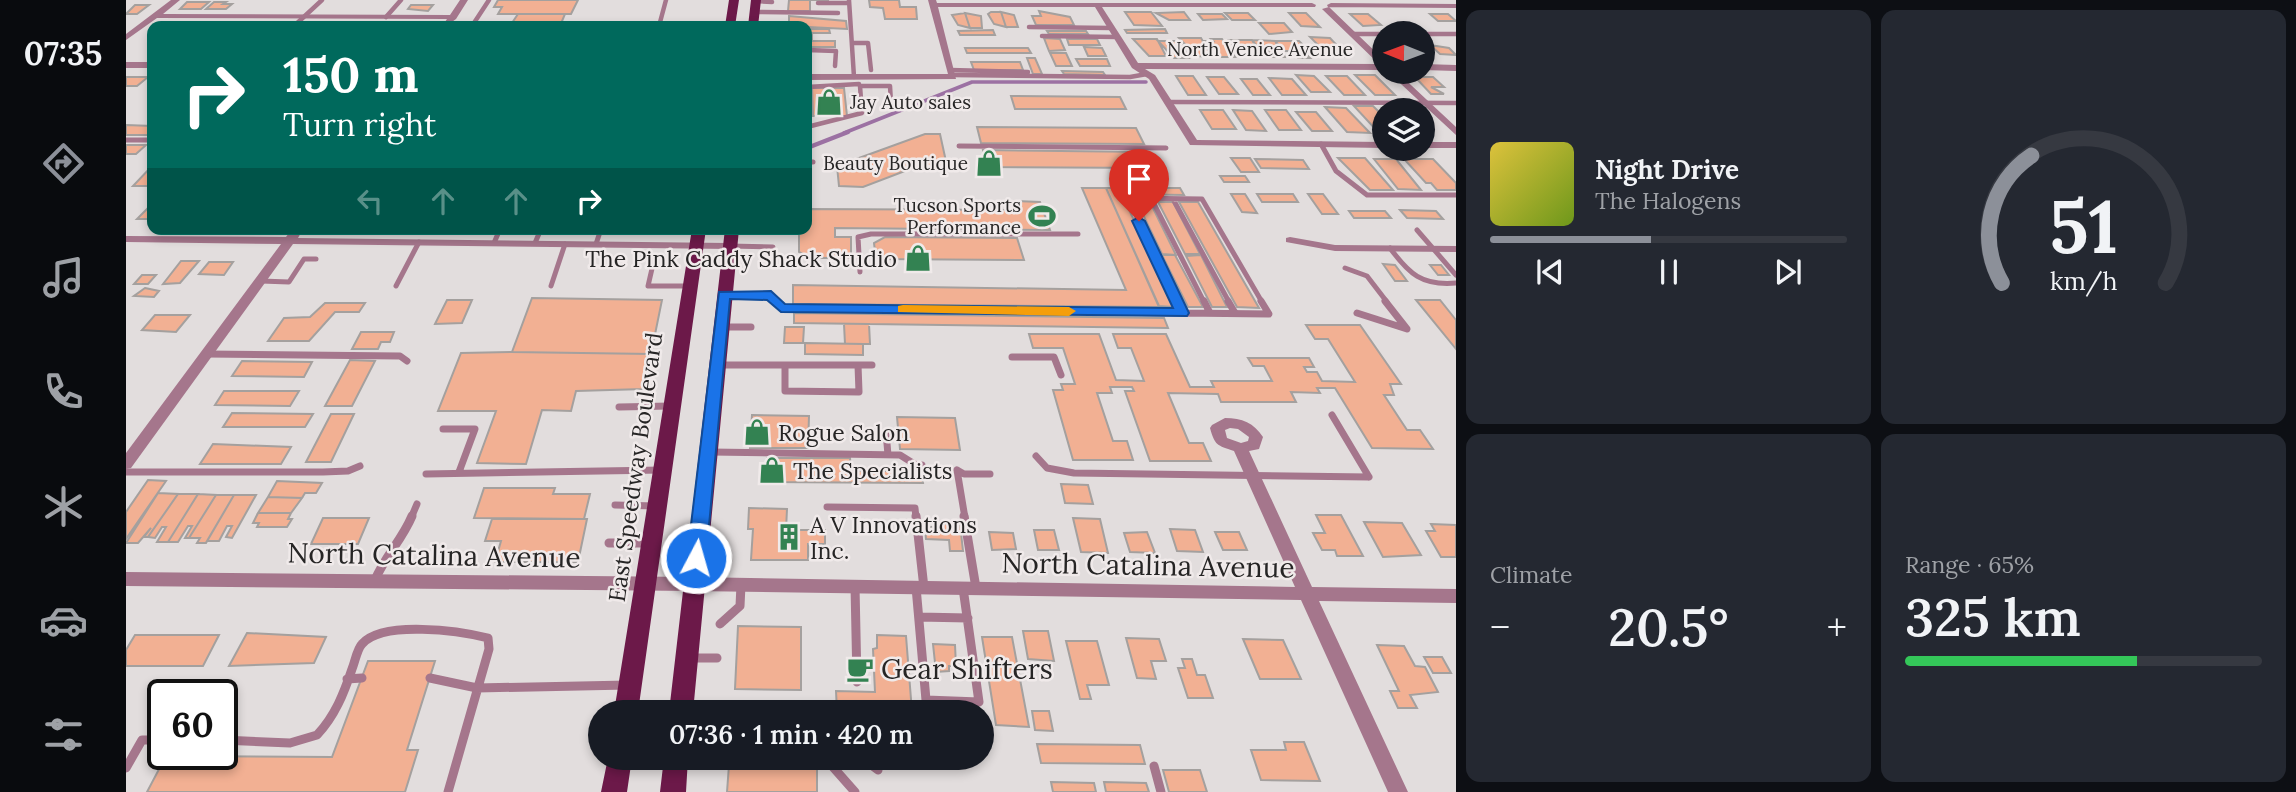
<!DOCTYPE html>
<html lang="en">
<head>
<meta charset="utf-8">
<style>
	:root { --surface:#171b24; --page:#242831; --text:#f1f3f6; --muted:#9ea1a6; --line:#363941; --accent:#8c9099 }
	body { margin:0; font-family:Lora,serif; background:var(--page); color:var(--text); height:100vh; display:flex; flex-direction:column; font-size:26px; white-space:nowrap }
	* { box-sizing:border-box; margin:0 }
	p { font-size:23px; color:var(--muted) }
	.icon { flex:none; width:38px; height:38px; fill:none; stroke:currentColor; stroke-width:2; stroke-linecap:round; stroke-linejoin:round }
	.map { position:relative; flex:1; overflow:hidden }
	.details { display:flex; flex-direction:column; gap:10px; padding:10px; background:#0d0f14; width:840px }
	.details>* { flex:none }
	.hud { position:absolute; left:21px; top:21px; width:665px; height:214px; border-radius:14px; box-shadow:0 4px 10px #0003; background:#00695c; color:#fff; overflow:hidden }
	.needle { width:46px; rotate:271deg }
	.tools { position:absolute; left:1246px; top:21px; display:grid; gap:14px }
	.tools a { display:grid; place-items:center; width:63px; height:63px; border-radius:50%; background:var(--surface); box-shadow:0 4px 10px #0003; font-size:35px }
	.speed { position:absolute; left:21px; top:679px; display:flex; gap:14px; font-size:35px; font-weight:700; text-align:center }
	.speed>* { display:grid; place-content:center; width:91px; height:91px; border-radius:50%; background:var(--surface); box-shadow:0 4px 10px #0003; line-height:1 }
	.speed .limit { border:4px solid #111; border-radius:10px; background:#fff; color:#111 }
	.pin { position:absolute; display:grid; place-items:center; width:60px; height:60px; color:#fff; margin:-72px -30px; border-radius:50% 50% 50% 0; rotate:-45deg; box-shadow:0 0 7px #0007 }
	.pin .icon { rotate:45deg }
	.me { position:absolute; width:77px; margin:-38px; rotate:6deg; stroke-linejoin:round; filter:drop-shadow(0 0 5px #0008) }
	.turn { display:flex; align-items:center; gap:24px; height:147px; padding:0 21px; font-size:32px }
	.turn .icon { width:91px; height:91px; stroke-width:2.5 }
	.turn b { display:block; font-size:49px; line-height:60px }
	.lanes { display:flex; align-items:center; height:66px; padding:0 21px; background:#0003; justify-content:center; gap:35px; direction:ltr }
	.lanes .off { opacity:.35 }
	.big { font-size:52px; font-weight:600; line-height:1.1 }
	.details .widget { flex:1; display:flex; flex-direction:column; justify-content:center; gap:10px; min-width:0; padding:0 24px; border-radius:14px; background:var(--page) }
	.details .dial { align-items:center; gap:0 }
	.dial svg { height:182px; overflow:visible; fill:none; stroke:var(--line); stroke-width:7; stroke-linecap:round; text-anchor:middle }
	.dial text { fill:var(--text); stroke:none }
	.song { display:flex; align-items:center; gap:21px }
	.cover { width:84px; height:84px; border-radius:10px; background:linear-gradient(135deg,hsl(50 70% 55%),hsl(80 70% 35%)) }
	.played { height:7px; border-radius:4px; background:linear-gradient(90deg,var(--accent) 45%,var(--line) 45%) }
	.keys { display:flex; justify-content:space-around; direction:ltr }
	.heat { display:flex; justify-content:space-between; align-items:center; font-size:38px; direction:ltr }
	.charge { height:10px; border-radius:5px; background:linear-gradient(90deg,#34c759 65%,var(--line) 0) }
	.details .tiles { flex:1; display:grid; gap:10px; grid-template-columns:repeat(2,1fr) }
	.trip { position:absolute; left:462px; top:700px; width:406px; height:70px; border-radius:35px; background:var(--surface); box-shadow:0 4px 10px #0003; font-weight:600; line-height:70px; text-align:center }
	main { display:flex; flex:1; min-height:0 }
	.tab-bar { display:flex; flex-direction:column; width:126px; justify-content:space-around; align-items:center; background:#090b0e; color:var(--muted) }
	.tab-bar .icon { width:49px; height:49px }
	.tab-bar .current { color:var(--accent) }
	.tab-bar b { font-size:32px; color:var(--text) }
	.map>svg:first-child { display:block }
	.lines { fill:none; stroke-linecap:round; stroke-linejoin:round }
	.stream-far1 { stroke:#9c71a3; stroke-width:3.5 }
	.stream { stroke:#9c71a3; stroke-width:4.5 }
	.building { fill:#f2b093; stroke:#a4a09e; stroke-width:2 }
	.service-far3 { stroke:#a5768c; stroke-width:4.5 }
	.service-far2 { stroke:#a5768c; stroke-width:5 }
	.service-far1 { stroke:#a5768c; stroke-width:7 }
	.service { stroke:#a5768c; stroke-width:9 }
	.minor { fill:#a5768c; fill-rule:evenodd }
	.primary { fill:#6c1949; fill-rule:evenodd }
	.route { fill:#1a73e8; stroke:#114b97; stroke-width:2 }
	.slow { fill:#f59e0b }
	.labels { text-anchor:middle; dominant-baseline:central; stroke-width:5; stroke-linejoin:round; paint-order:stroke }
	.far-street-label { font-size:19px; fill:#262525; stroke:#f0eaea }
	.far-poi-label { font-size:19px; fill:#262525; stroke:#f0eaea; text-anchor:end }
	.poi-label { font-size:23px; fill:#262525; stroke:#f0eaea; text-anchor:start }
	.street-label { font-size:23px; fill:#262525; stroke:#f0eaea }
	.near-street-label { font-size:28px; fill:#262525; stroke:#f0eaea }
	.near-poi-label { font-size:28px; fill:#262525; stroke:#f0eaea; text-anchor:start }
</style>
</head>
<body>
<main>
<nav class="tab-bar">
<b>07:35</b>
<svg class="icon current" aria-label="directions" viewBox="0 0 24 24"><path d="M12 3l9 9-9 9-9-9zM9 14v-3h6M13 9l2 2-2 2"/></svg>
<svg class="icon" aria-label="music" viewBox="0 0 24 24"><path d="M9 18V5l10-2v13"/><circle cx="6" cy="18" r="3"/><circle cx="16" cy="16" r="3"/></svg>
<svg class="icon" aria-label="phone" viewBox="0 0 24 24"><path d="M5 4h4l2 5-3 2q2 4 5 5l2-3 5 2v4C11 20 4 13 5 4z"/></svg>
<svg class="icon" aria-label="climate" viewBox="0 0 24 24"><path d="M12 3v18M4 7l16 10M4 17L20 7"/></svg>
<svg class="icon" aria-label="car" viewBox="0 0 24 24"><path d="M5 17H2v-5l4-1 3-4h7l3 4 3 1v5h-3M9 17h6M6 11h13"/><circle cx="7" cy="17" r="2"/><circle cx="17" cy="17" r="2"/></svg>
<svg class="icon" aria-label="filters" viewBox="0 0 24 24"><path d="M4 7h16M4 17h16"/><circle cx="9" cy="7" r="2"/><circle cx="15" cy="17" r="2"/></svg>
</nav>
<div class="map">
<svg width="1330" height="792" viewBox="0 0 1330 792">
	<rect width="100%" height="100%" fill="#e2dddd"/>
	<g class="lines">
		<path class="stream-far1" d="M718,133L846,82H1020"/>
		<path class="stream" d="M681,148L722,132"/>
	</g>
	<path class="building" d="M372,0H452L445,14H372L376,7H368Z
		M663,0H703H684V11H662Z
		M743,0H773L774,7H790L791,19H759L757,8L744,7Z
		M61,2H83L75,9H54Z
		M88,2H100L97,4H106L100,9H80Z
		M9,5H23L11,14H0Z
		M285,5H307L302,11L282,9Z
		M913,11L944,17L948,25H910L906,16H915Z
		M865,12H875L880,27L868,24L862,14Z
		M875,12L888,15L892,27H880Z
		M999,12H1025L1036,26L1008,25Z
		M1058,12L1064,20H1043L1030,13Z
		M839,13L855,16L856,28H844Z
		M839,13L844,28L832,25L826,15Z
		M1099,13H1122L1129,20H1106Z
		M1163,13H1180L1194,27L1175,26Z
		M392,14H439L434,26H384Z
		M1072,14H1096L1101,19L1077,20Z
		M1224,14H1242L1255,25L1237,26Z
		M1304,14H1322L1330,21H1312Z
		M663,16L720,21L721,29L663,26Z
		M1133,23H1158L1166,32L1143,34Z
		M681,29H703L704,33H686V41H681Z
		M1039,29L1041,33H1001L999,30Z
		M867,30L869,35H834L832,31Z
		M921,31H960L962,34H923Z
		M1184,37L1204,38L1218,53H1213L1218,57H1204Z
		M918,38L934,39L939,50L923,51Z
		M1053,38H1075L1086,57L1070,56Z
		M941,39H971L974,45H943Z
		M1007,39H1031L1040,56H1023Z
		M1085,39H1096L1109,57H1094L1089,50H1084L1077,41H1087Z
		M1103,40H1126L1136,57L1113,53Z
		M1126,40L1149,41L1159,57H1147L1143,51H1135Z
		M681,41H709V47H681Z
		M1032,41H1054L1063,58H1048Z
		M1149,41H1173L1185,53H1179L1184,58H1172L1165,51H1158Z
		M1304,45L1323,48L1330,55L1314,54Z
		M958,47L976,48L980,56H962Z
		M839,48H902L905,53H841Z
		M924,53H940L946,66H930Z
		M901,58H909L916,74H907Z
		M950,59H981L984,66H954Z
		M845,62H894L897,70H848Z
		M936,71L977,72L979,75L938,74Z
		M1170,75L1188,76L1204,92H1185Z
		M1229,75H1249L1269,95H1249Z
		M1050,76H1067L1080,95H1062Z
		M1200,76H1221L1239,95H1218Z
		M0,77H22L11,86H0Z
		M1081,77H1098L1112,94H1093Z
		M1289,77H1307L1318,87H1305L1318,94H1305Z
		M1143,78L1166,79L1180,95H1156Z
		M1115,79H1131L1144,95H1127Z
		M686,88H718L721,116H687Z
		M885,96L994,97L1000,109H889Z
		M1228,106H1247L1258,117V132H1252Z
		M1199,107L1220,108L1244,133L1221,132Z
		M1074,110H1097L1110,129H1086Z
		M1107,110L1126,111L1140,131L1120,130Z
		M1139,110H1160L1175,130H1153Z
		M1170,112H1190L1206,131H1186Z
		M0,125L26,126V135H0Z
		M851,127L1010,128L1018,144L855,143Z
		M799,134H814L821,166H792L737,187L713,186L711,166Z
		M0,145H20L10,154H0Z
		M857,150L1023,152L1032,168L862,167Z
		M1105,158H1124L1133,172H1115Z
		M1212,158H1239L1267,190H1244Z
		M1129,159L1177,160L1183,169L1135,168Z
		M1248,159H1270L1295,190L1272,189Z
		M1278,159H1307L1330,183V190H1311L1305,183H1300Z
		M26,166V186H7Z
		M1094,176H1119L1123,182H1098Z
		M956,188H980L1033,307L667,304V285L1000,290Z
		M980,188H1054L1058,195L996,194L1047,307L1033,306Z
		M1105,194H1119L1131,213L1116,212Z
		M1131,194H1167L1172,202H1136Z
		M1182,194H1197L1212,214H1196Z
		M890,201L914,202L924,230L709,228V237H725V258H684L673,252V229H681L682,209L893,210Z
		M1011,202H1024L1050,255L1036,254Z
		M1032,202H1047L1074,254H1059Z
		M1053,202H1072L1133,308L1111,307Z
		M26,204V219H11Z
		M1274,210L1310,211L1317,219L1281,218Z
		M1223,211H1259L1265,218H1228Z
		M759,237L891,238L898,260L750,259L748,243Z
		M1036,255H1049L1077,307H1062Z
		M1075,255L1101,307H1086L1060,256Z
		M55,261H73L54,283L37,284Z
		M83,262H107L98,275L73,274Z
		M1257,264L1269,265L1281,281H1269Z
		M1304,265H1315L1323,275H1312Z
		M16,275H30L22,284H8Z
		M19,288L33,291L28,297L8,296Z
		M406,298L536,300L525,354L386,352Z
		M321,300H346L336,323L309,324Z
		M1290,300H1314L1330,320V349Z
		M199,303H239L233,312H209L183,341H142L158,318L184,317Z
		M668,313L1038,318L1042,328L668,323Z
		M29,315H64L50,332L16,330Z
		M718,324H743L744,344H719Z
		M1180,325H1234L1275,384H1264L1268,395H1258L1281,430H1294L1307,449L1246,448L1209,388H1191L1194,393L1165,392L1170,402H1095L1092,394L1042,393L1063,443H1077L1085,461H1024L999,391H1008L1006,387H984L986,393H971L987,441H1001L1007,460H947L927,390H937L935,384H949L937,348H907L903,334H973L990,380L1018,381L1005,348H992L987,334H1040L1064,387H1088L1085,381H1146L1138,366H1127L1122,358H1183L1188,367H1178L1181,372H1191L1196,381L1229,382L1202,339H1189Z
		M678,327L677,343H658L659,327Z
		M235,332H268L264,342H255L252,349H226Z
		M679,343L737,344V355L679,354Z
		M335,353L386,352L525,354L518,389L450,391L445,411L416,410L400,464L351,463L370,411H312Z
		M224,360L249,361L226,406H199Z
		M116,361L186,362L178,377L106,376Z
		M98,391H173L164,406L89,405Z
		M106,413L187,414L179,427H97Z
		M205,414H228L205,462H180Z
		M626,415L683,416L682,448H624Z
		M771,417L829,418L834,450L774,449Z
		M87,444L165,447L155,464H74Z
		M641,458H724L725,471H795L797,483L640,482Z
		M22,480L40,481L0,539V512Z
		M151,481L196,483L190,493H179L176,498L142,497Z
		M935,484L962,485L967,504L939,503Z
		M358,488H429L427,494H464L458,519L348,518Z
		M32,493L52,494L22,537H18L25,528L12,543H0Z
		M52,494H72L42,542H31L40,527H36L29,538L22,537Z
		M72,494L90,495L63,538H59L66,526H62L52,542H42Z
		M90,495H108L80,543H71L74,538H63Z
		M108,495H130L106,538L100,537L106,526H101L93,541H81Z
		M142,497L176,498L165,513H132Z
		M623,508L661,509L660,530H699V544H682V560H625L627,529H622Z
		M132,513H165L162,519H166L161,527H131L133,523H127Z
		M1190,515H1215L1237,556H1211L1209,550H1196L1187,533H1199Z
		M197,518H243L232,544H185Z
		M947,518L974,519L982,553L955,552Z
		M366,519H461L452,562H369L375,541H359Z
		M1238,522L1276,523L1295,555L1257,557Z
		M813,524H834L837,551H824L823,540L800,539L799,527H813Z
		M1305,524L1330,525V557H1315L1300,531H1309Z
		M1044,529L1069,530L1077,552L1051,551Z
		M908,530H928L933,550H912Z
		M863,532L887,533L890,549L866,550Z
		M1021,532L1029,553L1004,552L998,533Z
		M1089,532H1113L1121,550H1097Z
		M612,626L675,627V690L609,689Z
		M897,631H922L928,661L902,659Z
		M121,633L200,637L188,663L103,666Z
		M9,635H93L77,666H0V650Z
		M751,635L780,636L786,712H711L710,691L749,692L747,649L751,648Z
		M856,637H886L903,727L870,725Z
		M1000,638L1033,639L1040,661H1025L1030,679L1011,678Z
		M1117,639L1157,640L1175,679H1134Z
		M940,641H971L983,685H961L965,699H954Z
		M807,644L829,645L830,666H823V671L810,672Z
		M1251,645L1278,646L1289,666L1299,667L1312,692L1284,695L1291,708H1272L1264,691H1273Z
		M1298,657H1316L1325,673H1307Z
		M1056,659H1066L1071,675H1079L1087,698H1062L1052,668H1059Z
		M242,661H309L281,750H292L279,792H21L40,756L206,757Z
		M906,711H923L927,731L909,730Z
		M1158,742H1178L1194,781L1135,780L1125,750H1160Z
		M911,744L1014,745L1019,764L915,763Z
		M691,764V792H601L603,765Z
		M1037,770H1074L1081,792H1043Z
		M925,782L968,783L970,792H927Z
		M978,782L1020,783L1023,792H980Z"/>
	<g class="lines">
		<path class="service-far3" d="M723,0L728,77
			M630,1L646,2
			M692,3H723
			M629,12L712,13
			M260,17L275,0
			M168,26L196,0
			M346,26L363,0
			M533,26L540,0
			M903,27L985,28
			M1226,34H1258
			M1297,34H1330
			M916,36L991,37
			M726,43H742L745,70
			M681,50L710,51L709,66
			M824,70L902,72
			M826,75L1004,77L1021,74
			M681,87L733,84
			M1042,102L1330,103
			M681,127L736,113L734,86H764L765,103"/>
		<path class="service-far2" d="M0,140H26
			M1195,144L1210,171L1241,195H1330
			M833,146L1040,148
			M681,162H687
			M1025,198L1078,302
			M1047,199L1103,302
			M1291,230L1330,275
			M368,243L374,229
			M409,243L415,229
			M470,244L475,229
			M604,246L647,247
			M1264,248C1283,274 1296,286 1330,283
			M528,260L522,286H564
			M1219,268L1241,276L1261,302
			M734,272L732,237L745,234H952
			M135,281L163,282L178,259H190
			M270,286L293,242
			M425,286L439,244
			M598,295L645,296L650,302
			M1051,302L1002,198L1076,199L1136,302"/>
		<path class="service-far1" d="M649,301L655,308L1056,313
			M1050,301L1056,313
			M1078,301L1084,313
			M1102,301L1109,313
			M1056,313L1143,314L1135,301
			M1231,313L1281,329L1259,301
			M597,327H625
			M80,354L274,356L281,361
			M886,357H928L935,375
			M591,365H746
			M659,365V391L733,392L732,365
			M493,407L544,406
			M1206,415L1243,477
			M317,429H349L333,472
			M760,432L762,455
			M585,452L774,455L790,465H796
			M910,456L921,468L948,473L1243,477
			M831,470L839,518
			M831,470L838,474H864
			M0,472H197L222,471L234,466
			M300,474L536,470
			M489,505L530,506
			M701,507L789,508L790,518
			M285,518L291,504"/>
		<path class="service" d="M790,516L798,588
			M838,516L850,588
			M483,543H525
			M249,580C259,556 276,540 286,516
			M729,586L731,682
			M790,587L800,700L853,702L837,588
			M793,617L842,618
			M594,624L614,606L615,585
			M563,658H591
			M304,678L351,688L502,685
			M221,679L236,678
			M96,740L164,743L191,735C209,716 218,693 226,669C229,662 231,649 236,644C257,620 334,631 362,638L363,649L322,792
			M699,758L729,792
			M736,758L752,770
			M1028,766L1035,792
			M0,768L16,740H37"/>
		<path class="minor" d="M45,0H54L37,14L324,15L334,0H342L330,19L323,24L319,22L321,19L31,18L0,40V34Z
			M802,0H810L811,3H1186L1190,5L1189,7H976L1012,63L1253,64L1196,9L1203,7L1258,60V70L1019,69L1029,75L1071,140L1258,142V148L1064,145L1023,79L1006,68L969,7H812L830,79L681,80V74H822Z
			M1205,3L1330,4V8L1202,7L1201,5Z
			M0,62H26V68H0Z
			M1297,64L1330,65V71L1297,70Z
			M1262,72H1271L1330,127V135Z
			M1297,142H1330V148H1297Z
			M166,229H177L172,238L604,243L610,246L604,249L167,244L5,468L0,469V453L155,244L0,242V236L160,237Z
			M1164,237L1209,245L1330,246V252L1209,251L1160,242V238Z
			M1099,418C1116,418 1128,423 1137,437L1133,449L1123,451L1186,587L1330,589V603L1193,601L1282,792H1262L1175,600L567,591L0,586V572L567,577L1169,587L1108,451C1091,445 1089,446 1084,428L1086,425ZM1104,428L1112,429L1123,437L1122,441L1115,443L1101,438L1099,430Z"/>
		<path class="primary" d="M603,0H613L609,26H599Z
			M625,0H635L632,26H622Z
			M566,229H580L512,712H488Z
			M599,229H613L567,712H543Z
			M482,758H506L501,792H475Z
			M538,758H562L560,792H534Z"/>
	</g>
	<path class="route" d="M1013,217L1019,221L1063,313L1061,316L655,312L641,300L604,299L580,558L570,565L563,563L561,558L593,292L645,291L659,304L1047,308L1006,221Z"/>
	<path class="slow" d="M777,305L943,307L950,311L943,316L772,312V306Z"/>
	<defs>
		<symbol id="shop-bare" viewBox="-9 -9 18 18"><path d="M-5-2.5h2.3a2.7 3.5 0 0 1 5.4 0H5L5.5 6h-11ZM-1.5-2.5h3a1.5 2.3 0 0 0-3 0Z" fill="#338252" stroke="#f0eaea" stroke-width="2.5" paint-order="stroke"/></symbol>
		<symbol id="stadium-bare" viewBox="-9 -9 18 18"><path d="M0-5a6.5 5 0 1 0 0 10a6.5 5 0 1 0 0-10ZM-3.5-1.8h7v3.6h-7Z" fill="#338252" stroke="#f0eaea" stroke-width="2.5" paint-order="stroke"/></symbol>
		<symbol id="building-bare" viewBox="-9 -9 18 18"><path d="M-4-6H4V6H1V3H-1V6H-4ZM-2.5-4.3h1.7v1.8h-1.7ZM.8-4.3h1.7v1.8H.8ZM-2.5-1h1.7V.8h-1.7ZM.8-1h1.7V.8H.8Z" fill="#338252" stroke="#f0eaea" stroke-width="2.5" paint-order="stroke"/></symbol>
		<symbol id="cafe-bare" viewBox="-9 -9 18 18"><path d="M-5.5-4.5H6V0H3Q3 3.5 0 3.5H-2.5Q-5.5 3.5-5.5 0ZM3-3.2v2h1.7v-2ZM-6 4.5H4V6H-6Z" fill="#338252" stroke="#f0eaea" stroke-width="2.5" paint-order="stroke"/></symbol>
	</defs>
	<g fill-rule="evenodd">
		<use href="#shop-bare" x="684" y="83" width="38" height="38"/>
		<use href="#shop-bare" x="844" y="144" width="38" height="38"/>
		<use href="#stadium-bare" x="897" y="197" width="38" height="38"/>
		<use href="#shop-bare" x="773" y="239" width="38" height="38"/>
		<use href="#shop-bare" x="612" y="413" width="38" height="38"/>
		<use href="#shop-bare" x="627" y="451" width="38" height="38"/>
		<use href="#building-bare" x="644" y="518" width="38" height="38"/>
		<use href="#cafe-bare" x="715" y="650" width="38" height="38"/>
	</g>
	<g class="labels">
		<g class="far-street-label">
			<text x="1134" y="49">North Venice Avenue</text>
		</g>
		<g class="far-poi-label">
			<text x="724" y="102" text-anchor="start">Jay Auto sales</text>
			<text x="842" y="163">Beauty Boutique</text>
			<text x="895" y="205">Tucson Sports<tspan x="895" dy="22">Performance</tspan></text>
		</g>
		<g class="poi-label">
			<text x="771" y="258" text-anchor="end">The Pink Caddy Shack Studio</text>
			<text x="652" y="432">Rogue Salon</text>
			<text x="667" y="470">The Specialists</text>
			<text x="684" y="524">A V Innovations<tspan x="684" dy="26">Inc.</tspan></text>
		</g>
		<g class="street-label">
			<text transform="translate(509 467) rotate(-82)">East Speedway Boulevard</text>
		</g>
		<g class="near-street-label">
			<text transform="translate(308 555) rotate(1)">North Catalina Avenue</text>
			<text transform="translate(1022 565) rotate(1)">North Catalina Avenue</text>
		</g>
		<g class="near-poi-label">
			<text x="755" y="669">Gear Shifters</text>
		</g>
	</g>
</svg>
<div class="tools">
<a><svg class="needle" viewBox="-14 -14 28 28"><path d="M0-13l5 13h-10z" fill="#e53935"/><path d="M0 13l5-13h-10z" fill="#9ea1a6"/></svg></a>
<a><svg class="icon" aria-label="layers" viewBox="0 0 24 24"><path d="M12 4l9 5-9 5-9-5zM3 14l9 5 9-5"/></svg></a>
</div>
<div class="speed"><div class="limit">60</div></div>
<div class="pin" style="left:1013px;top:221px;background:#d93025"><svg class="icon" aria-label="arrive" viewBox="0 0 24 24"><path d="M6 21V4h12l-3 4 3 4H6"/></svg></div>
<svg class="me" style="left:570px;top:558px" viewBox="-20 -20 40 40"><circle r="17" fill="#1a73e8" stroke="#fff" stroke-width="3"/><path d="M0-11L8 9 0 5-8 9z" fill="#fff"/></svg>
<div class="trip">07:36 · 1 min · 420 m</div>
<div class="hud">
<div class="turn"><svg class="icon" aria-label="right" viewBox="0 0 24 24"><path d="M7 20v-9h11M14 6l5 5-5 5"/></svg><div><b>150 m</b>Turn right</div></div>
<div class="lanes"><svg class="icon off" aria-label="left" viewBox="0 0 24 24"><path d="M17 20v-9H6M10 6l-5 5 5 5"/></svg><svg class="icon off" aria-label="ahead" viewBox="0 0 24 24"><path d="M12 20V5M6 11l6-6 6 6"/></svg><svg class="icon off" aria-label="ahead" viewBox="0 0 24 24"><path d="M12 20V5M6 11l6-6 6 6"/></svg><svg class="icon" aria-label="right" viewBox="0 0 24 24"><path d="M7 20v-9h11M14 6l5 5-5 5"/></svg></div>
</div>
</div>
<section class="details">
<div class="tiles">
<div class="widget">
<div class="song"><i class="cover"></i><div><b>Night Drive</b><p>The Halogens</p></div></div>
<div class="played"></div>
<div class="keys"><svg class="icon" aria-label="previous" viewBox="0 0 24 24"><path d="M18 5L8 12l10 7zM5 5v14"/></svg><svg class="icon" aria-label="pause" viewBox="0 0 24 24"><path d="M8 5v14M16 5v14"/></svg><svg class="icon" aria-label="next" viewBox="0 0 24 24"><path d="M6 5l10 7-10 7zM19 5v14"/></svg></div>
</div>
<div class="widget dial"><svg viewBox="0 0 100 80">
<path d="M14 69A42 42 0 1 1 86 69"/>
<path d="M14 69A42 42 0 0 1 27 13" stroke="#8c9099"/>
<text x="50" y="56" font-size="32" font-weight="700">51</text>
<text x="50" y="72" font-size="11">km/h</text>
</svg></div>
<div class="widget"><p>Climate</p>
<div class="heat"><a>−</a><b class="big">20.5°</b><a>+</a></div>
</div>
<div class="widget"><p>Range · 65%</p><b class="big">325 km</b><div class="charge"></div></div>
</div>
</section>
</main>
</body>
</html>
